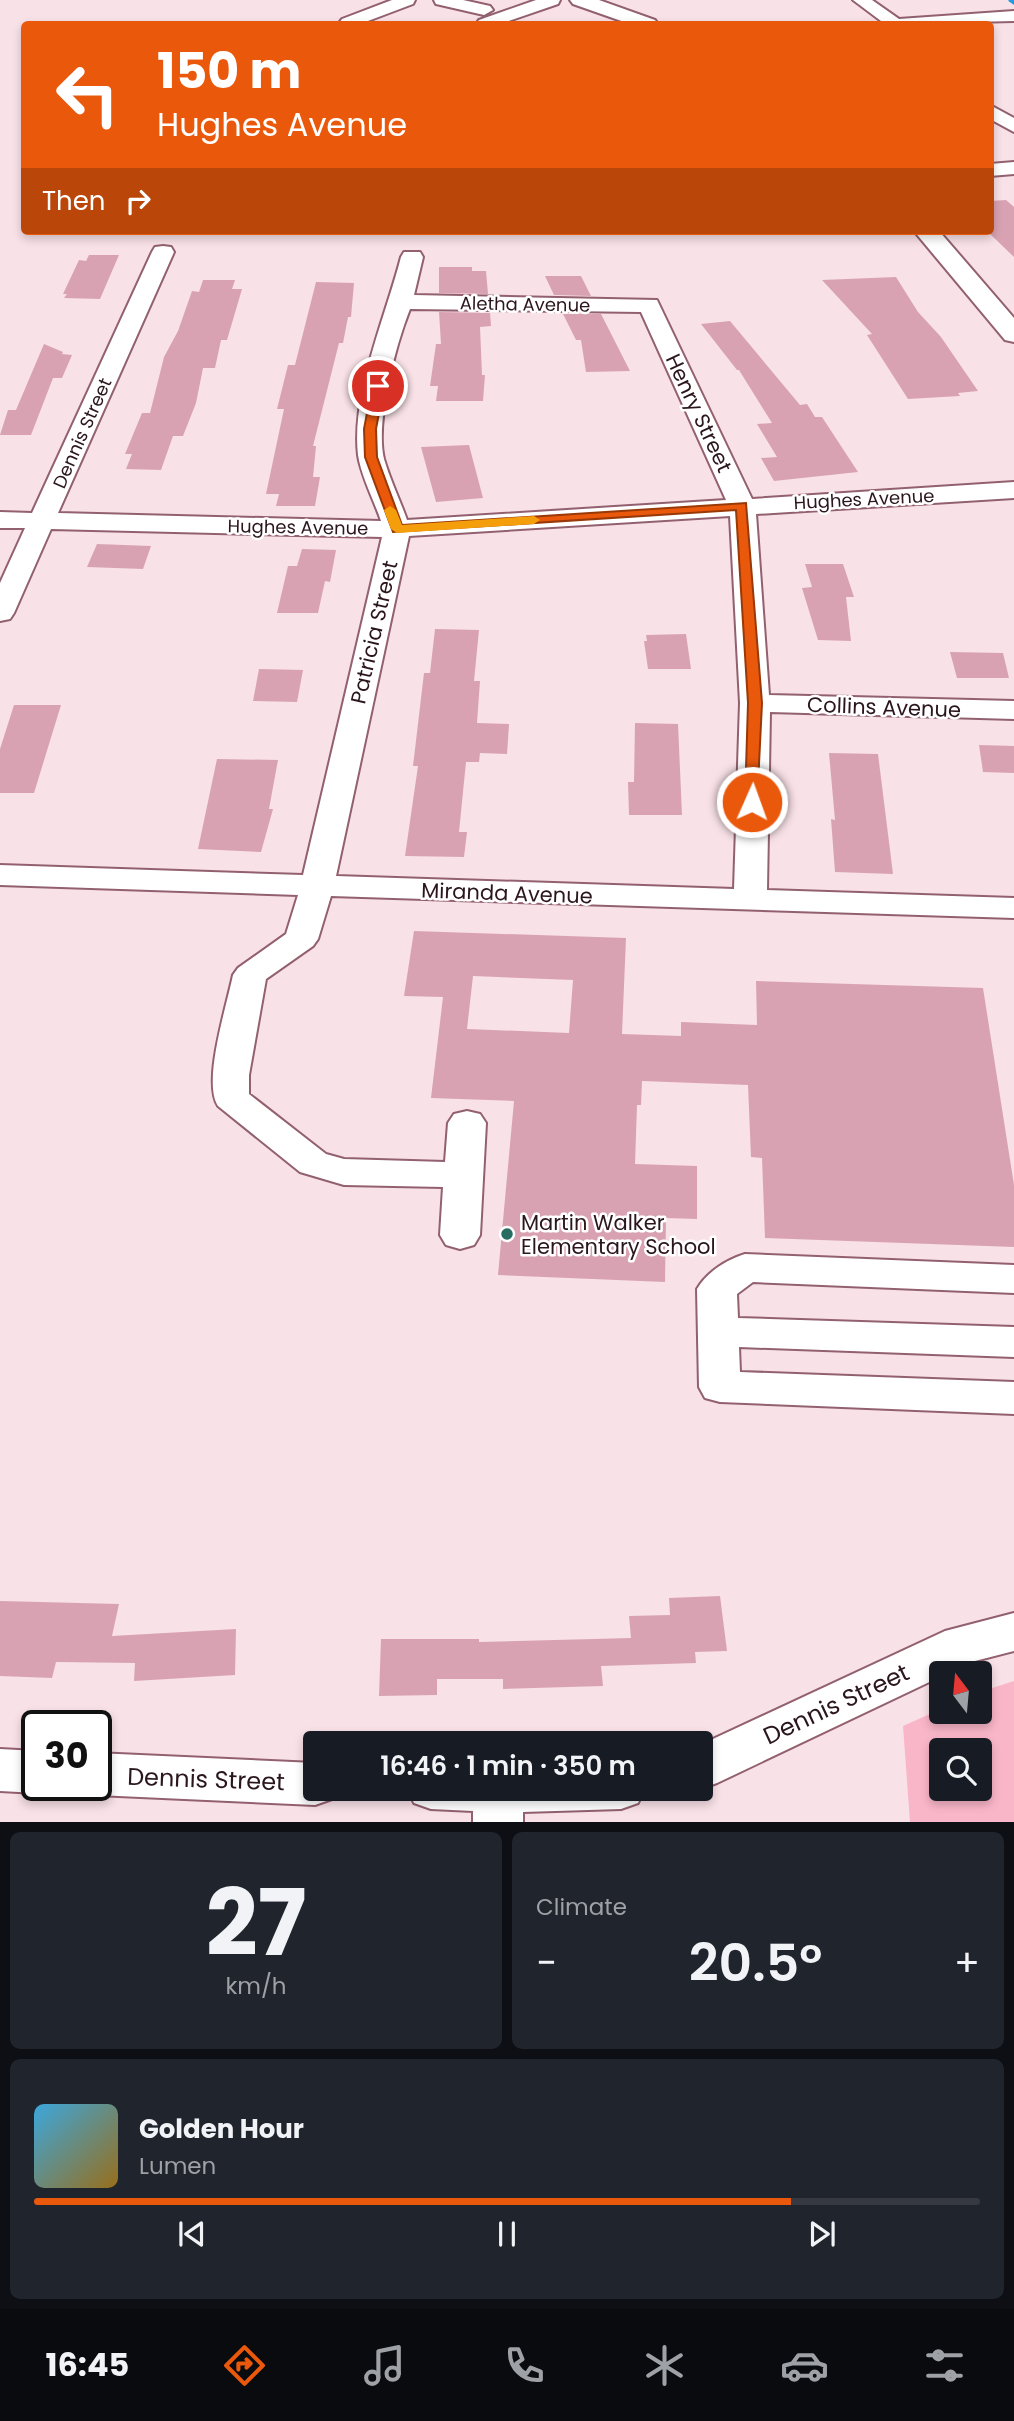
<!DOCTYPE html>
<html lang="en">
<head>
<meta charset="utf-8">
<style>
	:root { --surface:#171b24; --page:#20242c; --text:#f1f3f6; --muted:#9ea1a6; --line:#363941; --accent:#ea580c }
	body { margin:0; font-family:Poppins,sans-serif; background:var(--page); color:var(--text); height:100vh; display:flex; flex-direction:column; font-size:26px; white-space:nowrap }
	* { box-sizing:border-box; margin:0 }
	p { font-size:23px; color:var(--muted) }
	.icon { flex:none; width:38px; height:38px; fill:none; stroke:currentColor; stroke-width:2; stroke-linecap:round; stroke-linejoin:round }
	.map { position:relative; height:1822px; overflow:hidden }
	.side { display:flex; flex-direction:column; gap:10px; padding:10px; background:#0d0f14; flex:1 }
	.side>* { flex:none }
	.top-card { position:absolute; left:21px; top:21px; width:973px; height:214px; border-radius:7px; box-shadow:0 4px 10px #0003; background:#ea580c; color:#fff; overflow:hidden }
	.needle { width:46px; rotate:344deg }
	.fabs { position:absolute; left:929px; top:1661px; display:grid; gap:14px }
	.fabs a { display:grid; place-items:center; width:63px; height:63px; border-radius:7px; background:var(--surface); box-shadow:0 4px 10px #0003; font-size:35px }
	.speed { position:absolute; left:21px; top:1710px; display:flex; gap:14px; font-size:35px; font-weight:700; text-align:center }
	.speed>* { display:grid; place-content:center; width:91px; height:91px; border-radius:50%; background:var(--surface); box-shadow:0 4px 10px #0003; line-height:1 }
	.speed .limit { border:4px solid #111; border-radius:10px; background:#fff; color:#111 }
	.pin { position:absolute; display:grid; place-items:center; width:60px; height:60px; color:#fff; margin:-30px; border:4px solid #fff; border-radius:50%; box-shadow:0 2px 7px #0007 }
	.me { position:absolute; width:77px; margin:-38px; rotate:2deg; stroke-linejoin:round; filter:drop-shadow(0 0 5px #0008) }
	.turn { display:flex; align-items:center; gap:24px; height:147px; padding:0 21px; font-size:32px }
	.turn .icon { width:91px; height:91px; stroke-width:2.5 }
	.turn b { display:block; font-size:49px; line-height:60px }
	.then { display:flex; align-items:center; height:66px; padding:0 21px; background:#0003; gap:14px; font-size:26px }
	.big { font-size:52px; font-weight:600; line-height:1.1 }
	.side .card { flex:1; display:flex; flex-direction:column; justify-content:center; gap:10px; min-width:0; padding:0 24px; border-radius:10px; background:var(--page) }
	.side .dial { align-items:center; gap:0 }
	.dial b { font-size:91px; line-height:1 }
	.song { display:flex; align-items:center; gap:21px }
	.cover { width:84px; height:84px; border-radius:10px; background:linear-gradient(135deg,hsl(200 70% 55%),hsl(40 70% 35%)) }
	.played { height:7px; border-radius:4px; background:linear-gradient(90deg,var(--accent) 80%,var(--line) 80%) }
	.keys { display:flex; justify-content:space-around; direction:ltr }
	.heat { display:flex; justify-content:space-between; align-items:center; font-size:38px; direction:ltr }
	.side .tiles { flex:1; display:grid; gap:10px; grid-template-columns:1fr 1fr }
	.card:last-child { grid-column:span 2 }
	.trip { position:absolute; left:303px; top:1731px; width:410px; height:70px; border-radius:7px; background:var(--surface); box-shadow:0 4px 10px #0003; font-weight:600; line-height:70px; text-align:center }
	.menu { display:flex; height:112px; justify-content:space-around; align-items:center; background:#090b0e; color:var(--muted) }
	.menu .icon { width:49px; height:49px }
	.menu .active { color:var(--accent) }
	.menu b { font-size:32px; color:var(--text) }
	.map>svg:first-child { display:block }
	.green { fill:#fab6c9; fill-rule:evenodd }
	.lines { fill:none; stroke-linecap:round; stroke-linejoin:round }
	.stream { stroke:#259cdf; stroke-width:5 }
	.building { fill:#d9a2b2; fill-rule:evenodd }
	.minor-casing { stroke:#92606f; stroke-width:4 }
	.major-casing { stroke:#92606f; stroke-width:4 }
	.minor { fill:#fff; fill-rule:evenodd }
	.major { fill:#fff; fill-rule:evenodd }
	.route { fill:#ea580c; stroke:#983908; stroke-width:2 }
	.slow { fill:#f59e0b }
	.poi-dot { fill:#276d61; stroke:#fff; stroke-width:2.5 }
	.labels { text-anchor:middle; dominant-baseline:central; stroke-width:5; stroke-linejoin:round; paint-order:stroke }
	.far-street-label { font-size:18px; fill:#2a161c; stroke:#fff }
	.street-label { font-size:21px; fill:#2a161c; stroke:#fff }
	.poi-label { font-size:21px; fill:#2a161c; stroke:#fff; text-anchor:start }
	.near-street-label { font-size:24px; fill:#2a161c; stroke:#fff }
</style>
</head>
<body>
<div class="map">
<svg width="1014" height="1823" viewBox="0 0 1014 1823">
	<rect width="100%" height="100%" fill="#f8e1e7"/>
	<path class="green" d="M1014,1681V1822H910L903,1726L941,1709L942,1712H980V1692ZM942,1750H980V1788H942Z"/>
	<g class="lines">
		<path class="stream" d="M1011,0L1014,2"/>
	</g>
	<path class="building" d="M1006,200L1014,207V257L990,234V201Z
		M89,255H119L100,299L64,298L67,294H63L79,260L86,261Z
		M439,267H472V271H486L488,294L439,293Z
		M545,276H581L591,296L554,295Z
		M896,277L918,312L941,337L978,391L958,393L960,396L908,399L867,335L872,334L822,280Z
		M203,280H235L232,289H242L227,340H221L215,368H203L196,403L183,436H173L161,470L126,469L132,454H125L142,413H150L164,357L178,331L192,291L199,292Z
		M316,282L354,283L351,317H348L343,343H339L313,446H316L313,477H320L315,506H276L279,494H266L284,409H277L288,365H295Z
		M439,312L490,313L491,326L480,327L482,375H485L483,401H436L438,386H430L436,344H441Z
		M563,314H601L630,371L586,372L581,340H576Z
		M730,321L800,405L807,404L815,417H822L858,472L774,481L761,458L777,457L757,424L772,423L739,370H737L701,324Z
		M44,344L63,352L62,354L72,355L62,378H53L31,435H0L8,410H16Z
		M469,445L483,498L436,502L421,447Z
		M97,544L151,546L143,569L87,567Z
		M302,549L336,550L330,582L325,581L318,613H277L288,566H297Z
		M805,564H843L854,597H846L851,641L818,640L802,588L812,587Z
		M435,629L479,630L474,681H480L477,723L509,724L507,754L480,753L479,762H466L459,832H467L464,857L405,856L418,766H413L424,673H430Z
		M686,634L691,669H648L644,641H647L646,635Z
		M950,652L1003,653L1009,678H957Z
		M259,669L303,670L297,702L253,701Z
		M14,705H61L34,793H0V749Z
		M635,723L678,724L682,815H629L628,782H634Z
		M979,745L1014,746V773L983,772Z
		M829,753L878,754L893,874L835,872L831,819L835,820Z
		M217,759L278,760L269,809H273L261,852L198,849Z
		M414,931L626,938L622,1034L681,1036V1022L757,1025L756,981L983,988L1014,1185V1247L765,1238L762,1158L751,1157L748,1085L642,1081L641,1105H637L635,1164L697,1166V1219L666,1218L665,1282L498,1275L514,1101L431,1098L443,997L404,996ZM473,976L573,980L569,1033L467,1029Z
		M720,1596L727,1651L695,1652L696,1663L601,1666L603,1686L503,1689V1679H437V1695L379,1696L381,1639H479V1642L631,1638L629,1616L670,1615L669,1598Z
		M0,1601L119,1604L112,1636L236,1629L235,1675L134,1681L135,1663L56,1662L52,1678L0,1676Z"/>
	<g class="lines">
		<defs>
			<path id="minor" d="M392,0H415L413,4L360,24L339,23L342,19Z
				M434,0H463L490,6L493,10L484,15L436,4Z
				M536,0H560L558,4L500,24H476L479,20Z
				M853,0H872L899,19L1014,11V21L885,24Z
				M990,105L1014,118V132L990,119Z
				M1014,162V174L990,176V164Z
				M163,246L171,247L174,252L58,513L381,521C374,500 361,476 358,455C351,394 386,316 401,257L404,252H420L423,257L414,295L657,300L752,499L1014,482V498L756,514L769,695L1014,701V719L770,712L767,890L1014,898V918L331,896L318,939L313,946L266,979L249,1075V1094L326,1154L344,1159L445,1162L448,1123L454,1114L467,1111L480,1114L486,1123L480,1235L474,1245L460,1249L446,1245L440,1235L443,1187L344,1185L300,1172L218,1106C202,1082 227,1005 233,975L238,968L286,934L298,895L0,885V865L303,875L382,537L51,529L14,613L10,619L0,621V583L25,528H0V512L32,513L152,252L155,247ZM410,309L641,312L726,500L407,520C400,500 390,480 384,459C375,422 396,344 410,309ZM730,516L740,703L734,889L336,876L409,536Z
				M745,1254L1014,1265V1293L753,1282L737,1294L738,1318L1014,1327V1357L739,1347L740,1372L1014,1382V1414L720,1402L705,1398L699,1387L697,1289C707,1272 726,1260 745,1254Z
				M1014,1613V1651L971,1662L942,1673V1676L717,1783L700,1789L699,1788L700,1745L945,1631Z
				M0,1749L37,1751V1785L54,1787L37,1793L0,1791Z
				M96,1753L315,1763V1788H337L332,1799L315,1805L96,1795L79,1789L77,1785H96Z
				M407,1788H645L638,1803L621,1809L523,1812V1823H473V1811L431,1809L414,1803Z"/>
			<path id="major" d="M570,0H599L655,20L658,24H630L573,4Z
				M914,231H939L1014,318V342L1005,340Z"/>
		</defs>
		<use href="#minor" class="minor-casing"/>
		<use href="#major" class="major-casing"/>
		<use href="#minor" class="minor"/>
		<use href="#major" class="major"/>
	</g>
	<path class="route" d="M378,383L384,386L376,429L377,457L402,525L746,503L762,703L757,805H747L745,802L748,703L736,510L393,532L365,457L364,429L372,386Z"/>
	<path class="slow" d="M390,506L396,510L402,525L534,516L540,520L534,524L397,533L391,529L384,510Z"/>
	<circle class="poi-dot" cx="507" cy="1234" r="7"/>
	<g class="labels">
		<g class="far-street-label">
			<text transform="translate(525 304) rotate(1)">Aletha Avenue</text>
			<text transform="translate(82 433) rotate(-66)">Dennis Street</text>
			<text transform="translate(864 499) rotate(-3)">Hughes Avenue</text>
			<text transform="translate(298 527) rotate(1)">Hughes Avenue</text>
		</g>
		<g class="street-label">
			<text transform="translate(699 413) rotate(65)">Henry Street</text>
			<text transform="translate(374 632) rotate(-77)">Patricia Street</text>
			<text transform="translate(884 707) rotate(2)">Collins Avenue</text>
			<text transform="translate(507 893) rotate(2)">Miranda Avenue</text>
		</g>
		<g class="poi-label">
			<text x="521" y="1222">Martin Walker<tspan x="521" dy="24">Elementary School</tspan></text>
		</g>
		<g class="near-street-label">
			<text transform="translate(836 1704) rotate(-25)">Dennis Street</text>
			<text transform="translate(206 1779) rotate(2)">Dennis Street</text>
		</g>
	</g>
</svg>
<div class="fabs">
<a><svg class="needle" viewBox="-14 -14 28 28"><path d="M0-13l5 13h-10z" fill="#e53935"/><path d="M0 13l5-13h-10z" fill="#9ea1a6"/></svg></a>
<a><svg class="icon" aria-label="search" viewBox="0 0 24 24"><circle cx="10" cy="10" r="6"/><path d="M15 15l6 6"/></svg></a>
</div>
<div class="speed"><div class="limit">30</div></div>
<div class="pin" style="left:378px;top:386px;background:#d93025"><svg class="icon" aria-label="arrive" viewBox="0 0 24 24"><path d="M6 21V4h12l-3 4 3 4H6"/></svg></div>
<svg class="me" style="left:752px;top:802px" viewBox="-20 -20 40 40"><circle r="17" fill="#ea580c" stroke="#fff" stroke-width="3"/><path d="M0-11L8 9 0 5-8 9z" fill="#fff"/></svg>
<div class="trip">16:46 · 1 min · 350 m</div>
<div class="top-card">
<div class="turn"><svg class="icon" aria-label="left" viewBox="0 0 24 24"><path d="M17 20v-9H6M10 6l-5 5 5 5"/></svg><div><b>150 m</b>Hughes Avenue</div></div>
<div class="then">Then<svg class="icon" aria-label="right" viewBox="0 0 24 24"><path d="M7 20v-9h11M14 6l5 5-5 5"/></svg></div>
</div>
</div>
<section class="side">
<div class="tiles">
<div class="card dial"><b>27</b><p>km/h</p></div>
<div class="card"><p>Climate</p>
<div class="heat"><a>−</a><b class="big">20.5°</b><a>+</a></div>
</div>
<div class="card">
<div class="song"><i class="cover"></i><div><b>Golden Hour</b><p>Lumen</p></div></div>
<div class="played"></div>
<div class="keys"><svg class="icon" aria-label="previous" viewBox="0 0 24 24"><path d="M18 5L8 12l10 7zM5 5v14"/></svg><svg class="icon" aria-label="pause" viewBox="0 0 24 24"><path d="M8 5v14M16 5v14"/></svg><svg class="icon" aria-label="next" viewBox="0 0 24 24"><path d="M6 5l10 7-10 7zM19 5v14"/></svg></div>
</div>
</div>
</section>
<nav class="menu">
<b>16:45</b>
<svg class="icon active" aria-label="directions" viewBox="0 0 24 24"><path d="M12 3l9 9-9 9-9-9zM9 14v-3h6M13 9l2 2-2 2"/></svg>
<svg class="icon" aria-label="music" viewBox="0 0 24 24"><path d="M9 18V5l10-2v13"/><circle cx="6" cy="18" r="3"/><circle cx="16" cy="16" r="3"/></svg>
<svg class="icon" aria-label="phone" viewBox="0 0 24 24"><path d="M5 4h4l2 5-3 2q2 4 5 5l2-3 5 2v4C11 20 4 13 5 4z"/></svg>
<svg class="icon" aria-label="climate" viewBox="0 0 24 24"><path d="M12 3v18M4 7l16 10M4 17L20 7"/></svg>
<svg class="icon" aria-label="car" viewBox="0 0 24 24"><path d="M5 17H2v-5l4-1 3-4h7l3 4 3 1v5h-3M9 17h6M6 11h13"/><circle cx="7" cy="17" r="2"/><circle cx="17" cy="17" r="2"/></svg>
<svg class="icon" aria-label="filters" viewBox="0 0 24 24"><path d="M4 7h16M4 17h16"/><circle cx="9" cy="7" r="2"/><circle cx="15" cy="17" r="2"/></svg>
</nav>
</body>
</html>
